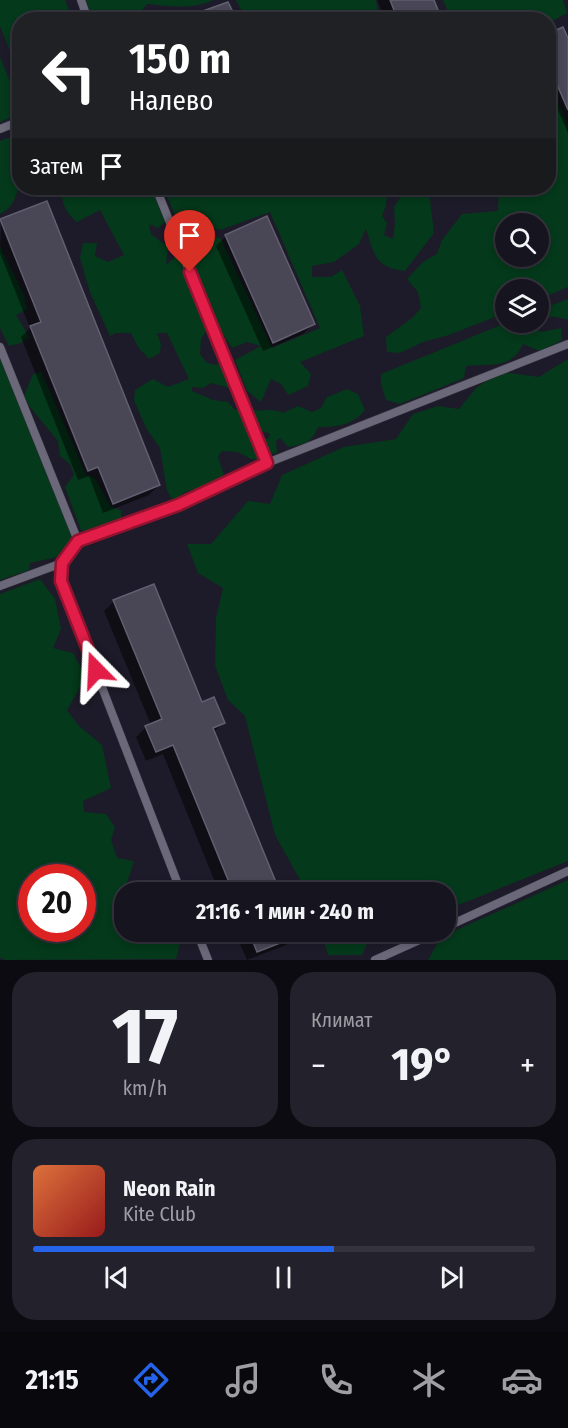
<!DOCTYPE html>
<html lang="ru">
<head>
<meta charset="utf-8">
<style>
	:root { --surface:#16141f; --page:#23212c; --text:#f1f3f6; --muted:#9e9ea4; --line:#35333d; --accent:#2563eb }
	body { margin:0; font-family:"Fira Sans Condensed",sans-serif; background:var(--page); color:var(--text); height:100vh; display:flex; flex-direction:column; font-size:22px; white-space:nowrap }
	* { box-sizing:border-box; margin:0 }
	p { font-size:20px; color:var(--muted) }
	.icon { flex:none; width:33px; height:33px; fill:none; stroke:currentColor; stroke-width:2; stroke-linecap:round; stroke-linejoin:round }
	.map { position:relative; height:960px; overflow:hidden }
	.side { display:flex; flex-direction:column; gap:12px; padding:12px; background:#0c0b11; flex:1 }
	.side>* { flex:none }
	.hud { position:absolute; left:12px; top:12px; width:544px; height:183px; border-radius:24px; box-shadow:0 3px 9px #0003,0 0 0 2px var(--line); background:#202124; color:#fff; overflow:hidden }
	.tools { position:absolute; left:495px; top:213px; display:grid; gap:12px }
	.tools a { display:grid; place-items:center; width:54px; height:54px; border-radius:50%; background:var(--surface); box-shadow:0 3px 9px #0003,0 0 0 2px var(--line); font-size:30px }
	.speed { position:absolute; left:18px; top:864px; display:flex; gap:12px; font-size:30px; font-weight:700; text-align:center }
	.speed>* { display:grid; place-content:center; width:78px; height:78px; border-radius:50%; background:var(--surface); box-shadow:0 3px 9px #0003,0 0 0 2px var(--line); line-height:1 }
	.speed .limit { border:9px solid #d22; background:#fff; color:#111 }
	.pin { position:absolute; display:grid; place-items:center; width:51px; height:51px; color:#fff; margin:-62px -26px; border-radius:50% 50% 50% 0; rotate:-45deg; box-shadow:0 0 6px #0007 }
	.pin .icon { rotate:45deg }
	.me { position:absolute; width:66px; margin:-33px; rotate:339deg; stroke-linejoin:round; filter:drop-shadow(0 0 4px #0008) }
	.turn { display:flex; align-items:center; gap:21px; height:126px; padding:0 18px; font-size:27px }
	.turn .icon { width:78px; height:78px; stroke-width:2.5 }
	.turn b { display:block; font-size:42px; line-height:51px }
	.then { display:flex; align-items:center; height:57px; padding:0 18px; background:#0003; gap:12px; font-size:22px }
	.big { font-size:45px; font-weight:700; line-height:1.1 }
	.side .card { flex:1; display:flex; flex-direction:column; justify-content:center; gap:9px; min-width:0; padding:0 21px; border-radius:24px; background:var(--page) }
	.side .dial { align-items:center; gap:0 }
	.dial b { font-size:78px; line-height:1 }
	.song { display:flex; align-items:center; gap:18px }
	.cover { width:72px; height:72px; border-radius:9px; background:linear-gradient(135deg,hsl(20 70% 55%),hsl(0 70% 35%)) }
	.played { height:6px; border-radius:3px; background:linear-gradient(90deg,var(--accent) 60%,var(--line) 60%) }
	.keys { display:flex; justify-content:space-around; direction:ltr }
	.heat { display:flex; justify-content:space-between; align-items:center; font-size:33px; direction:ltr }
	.side .tiles { flex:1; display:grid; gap:12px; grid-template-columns:1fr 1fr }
	.card:last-child { grid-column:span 2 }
	.trip { position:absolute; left:114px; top:882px; width:342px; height:60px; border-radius:24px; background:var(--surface); box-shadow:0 3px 9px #0003,0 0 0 2px var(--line); font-weight:700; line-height:60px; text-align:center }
	.tabs { display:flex; height:96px; justify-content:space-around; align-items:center; background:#09080c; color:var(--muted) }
	.tabs .icon { width:42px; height:42px }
	.tabs .active { color:var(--accent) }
	.tabs b { font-size:27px; color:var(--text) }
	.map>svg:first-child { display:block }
	.green { fill:#04391b; fill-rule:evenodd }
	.shadow { fill:#0007 }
	.building { fill:#494656; stroke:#625f70; stroke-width:1.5 }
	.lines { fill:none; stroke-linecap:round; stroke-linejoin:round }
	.lane-casing { stroke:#36343f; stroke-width:9 }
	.lane { stroke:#6a6879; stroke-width:8 }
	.route-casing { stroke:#92132f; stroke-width:15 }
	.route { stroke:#e11d48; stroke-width:10 }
</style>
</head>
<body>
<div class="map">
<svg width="568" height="960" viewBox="0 0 568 960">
	<rect width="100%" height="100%" fill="#1d1b29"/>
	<path class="green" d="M0,0H65L73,19L20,20L19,74L0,26Z
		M86,0H213C192,10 170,6 147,4L135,19L93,20Z
		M236,0H376L379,19H347L342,10L320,19H246Z
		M443,0H563L567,13L549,23V20L451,19Z
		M0,57L20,107L19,114L0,122Z
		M549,84L568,126V287L539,299L538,290H506L505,313L449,335L423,342L400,353L387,352L386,337L412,318L421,308L418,292L407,279L424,261L437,254L442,240L462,214L498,211L499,188H549ZM506,224H538V256H506Z
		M19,134C20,157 26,203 0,214V141Z
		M62,188H80L83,198L92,193L91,188H151L165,222L158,228L149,224L151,234L168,247L166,265L178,254L208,328L201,339L200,354L207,363L216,365L222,361L233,389L211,383L203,388L192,387V391L213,400L228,402L234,409L242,411L262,459H251L238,452L222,451L218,457L224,475L205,486L185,492L173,501L167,490L160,448L146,428L134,400L135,390L153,379L168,387L189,379L167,333H157L161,344L160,353L149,359L138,347L131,333H116L110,336L90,292L80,258L83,243H97L95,256L108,262L124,255L100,210L77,222C66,214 60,201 62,188Z
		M164,188H387L386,206L382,216L387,223L384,235L393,239L395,223L394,207L403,193L419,188H431C428,198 433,220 434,233L405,271C374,267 375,255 366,229L359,244L334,262L312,266V277H331L342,270L360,306L364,336L300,362L311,374L308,386L288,395L281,384L271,379L261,402L247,391L235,360L261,346L247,342L232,348L222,332L186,243L205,231L221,239L272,348L320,328L270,212L220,230L206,225L192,230L180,227Z
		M0,246L24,295L27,309L16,315L29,337L21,343L9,346L0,328Z
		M568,299V320C558,317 547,314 538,322L539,310Z
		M538,322L533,327L541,332L561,328L562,340L540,351L523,344C511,370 491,363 466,366L464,378L400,404L386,400L381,384V374L506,323Z
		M0,358L72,538L57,557L30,563L29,570L0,580Z
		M568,359V861L446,910V892H307L275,835L245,716L228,700L215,665L216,618L223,588L198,573L187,544H211L248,501L270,504L282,475L344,447L396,439L413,414L438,406L459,409L477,387L502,372L539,377Z
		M41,371L86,475L95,478L111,507L121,510L122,522L88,533L81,530L65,487L74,475L70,464L60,456L58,441L30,407L24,396L33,374Z
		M347,389L358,394L365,410C353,425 337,427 318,427C312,443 305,444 288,447L280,438L276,441L277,453L268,454L262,437L268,439L270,434L258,429L251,410C264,412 270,407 283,413L298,406L312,412L321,408L327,397Z
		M40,579L55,599L61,629L53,648L73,653L86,677L67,710L78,725L102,745L111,788L83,801L84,812L106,814L115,827L111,840L117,858L134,861L126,886L128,892H124V932H176L180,943L176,959L5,960L0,958V594ZM32,878H82V928H32Z
		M568,880V960H428L441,937Z
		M321,932H372L362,955H328Z"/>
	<path class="shadow" d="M377,0H433L441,20H385Z
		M204,13L235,20H200L199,17Z
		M549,34L568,42V133L549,90Z
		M1,221L159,485L149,495L103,513L89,476L78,480L21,337L30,328L0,253Z
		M226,236L313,324L303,334L263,351L216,246Z
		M114,601L201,704L223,723L213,733L278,892H219L163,754L146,761L136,737L146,727L151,725L104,611Z
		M235,932H294L296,935L286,945L247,960Z"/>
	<path class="building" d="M390,0H434L442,20H398Z
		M228,2L237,20H207L203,11Z
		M563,27L568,38V110L549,66V33Z
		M47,201L160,485L113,504L98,467L88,471L30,326L41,322L0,219Z
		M267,216L315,324L273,343L225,235Z
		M154,584L202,702L214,697L225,723L213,728L280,892H233L173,745L156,752L145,726L162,719L113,600Z
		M249,932H296L298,936L257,952Z"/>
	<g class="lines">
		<defs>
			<path id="lane" d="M81,0L88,20
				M0,129L20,121
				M156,188L267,463L568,344
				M0,347L78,541
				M0,586L62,563
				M181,892L61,581L62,563L78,541L178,505L267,463
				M446,927L568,871
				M197,932L208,960
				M375,960L437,932"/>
		</defs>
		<use href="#lane" class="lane-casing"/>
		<use href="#lane" class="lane"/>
	</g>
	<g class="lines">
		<defs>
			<path id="route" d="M96,670L61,581L62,563L78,541L178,505L267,463L190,272"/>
		</defs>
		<use href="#route" class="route-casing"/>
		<use href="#route" class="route"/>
	</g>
</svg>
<div class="tools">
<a><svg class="icon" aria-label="search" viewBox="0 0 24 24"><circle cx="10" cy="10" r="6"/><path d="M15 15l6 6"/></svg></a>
<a><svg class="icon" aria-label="layers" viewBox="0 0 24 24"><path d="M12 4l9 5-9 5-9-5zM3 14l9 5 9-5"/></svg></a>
</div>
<div class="speed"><div class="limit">20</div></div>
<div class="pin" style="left:190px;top:272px;background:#d93025"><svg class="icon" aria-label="arrive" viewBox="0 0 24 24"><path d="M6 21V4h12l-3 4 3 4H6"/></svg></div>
<svg class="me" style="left:96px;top:670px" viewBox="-20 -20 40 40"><path d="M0-17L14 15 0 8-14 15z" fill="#e11d48" stroke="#fff" stroke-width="4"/></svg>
<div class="trip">21:16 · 1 мин · 240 m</div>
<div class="hud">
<div class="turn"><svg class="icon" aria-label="left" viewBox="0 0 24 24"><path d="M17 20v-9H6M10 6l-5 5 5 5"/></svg><div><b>150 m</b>Налево</div></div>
<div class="then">Затем<svg class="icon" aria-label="arrive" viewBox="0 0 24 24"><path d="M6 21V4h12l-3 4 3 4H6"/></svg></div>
</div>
</div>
<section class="side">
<div class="tiles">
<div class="card dial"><b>17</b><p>km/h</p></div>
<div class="card"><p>Климат</p>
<div class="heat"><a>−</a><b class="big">19°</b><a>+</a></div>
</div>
<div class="card">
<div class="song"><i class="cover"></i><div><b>Neon Rain</b><p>Kite Club</p></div></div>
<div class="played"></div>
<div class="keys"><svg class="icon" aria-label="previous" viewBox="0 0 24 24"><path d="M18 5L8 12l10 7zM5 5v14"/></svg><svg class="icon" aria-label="pause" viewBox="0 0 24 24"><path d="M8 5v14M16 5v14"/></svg><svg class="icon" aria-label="next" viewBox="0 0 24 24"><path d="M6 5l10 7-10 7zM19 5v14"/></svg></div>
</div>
</div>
</section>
<nav class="tabs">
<b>21:15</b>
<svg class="icon active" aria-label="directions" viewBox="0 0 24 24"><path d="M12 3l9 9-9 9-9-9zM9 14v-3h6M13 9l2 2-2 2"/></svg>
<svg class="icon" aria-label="music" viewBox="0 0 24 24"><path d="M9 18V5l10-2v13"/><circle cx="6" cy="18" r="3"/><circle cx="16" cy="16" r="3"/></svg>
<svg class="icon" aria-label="phone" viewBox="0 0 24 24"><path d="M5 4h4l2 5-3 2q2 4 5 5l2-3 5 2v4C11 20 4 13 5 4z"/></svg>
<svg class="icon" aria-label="climate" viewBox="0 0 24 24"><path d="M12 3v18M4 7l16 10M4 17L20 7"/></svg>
<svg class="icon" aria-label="car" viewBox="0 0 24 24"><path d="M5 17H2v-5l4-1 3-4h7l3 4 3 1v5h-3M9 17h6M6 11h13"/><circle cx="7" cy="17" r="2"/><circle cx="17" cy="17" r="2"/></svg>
</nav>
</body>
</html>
